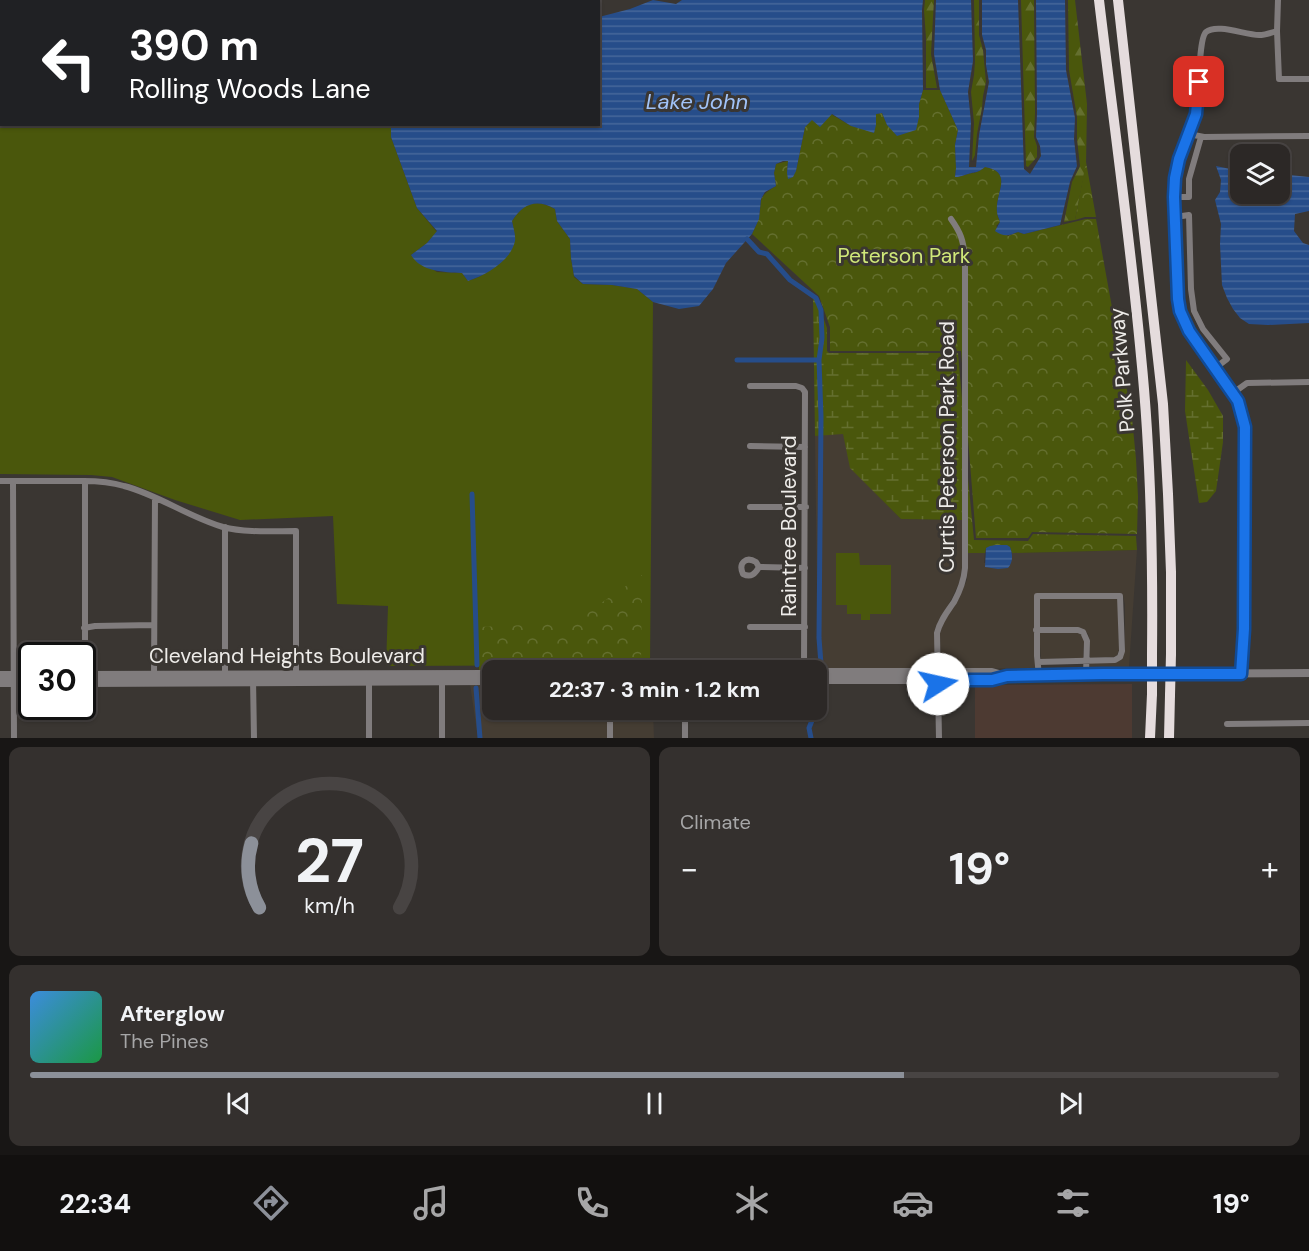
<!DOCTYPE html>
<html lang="en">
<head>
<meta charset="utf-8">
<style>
	:root { --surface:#2c2826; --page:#34302e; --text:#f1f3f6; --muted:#a6a6a7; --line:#484443; --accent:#8c9099 }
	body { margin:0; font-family:"DM Sans",sans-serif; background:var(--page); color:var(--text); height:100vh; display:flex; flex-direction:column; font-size:22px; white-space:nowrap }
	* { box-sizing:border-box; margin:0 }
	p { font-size:20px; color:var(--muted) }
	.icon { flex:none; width:33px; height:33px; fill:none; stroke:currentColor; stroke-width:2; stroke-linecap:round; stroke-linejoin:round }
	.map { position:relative; height:738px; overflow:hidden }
	.sheet { display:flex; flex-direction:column; gap:9px; padding:9px; background:#181615; flex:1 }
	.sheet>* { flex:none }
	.hud { position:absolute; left:0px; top:0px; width:600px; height:126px; box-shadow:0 2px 4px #0004,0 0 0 2px var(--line); background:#202124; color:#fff; overflow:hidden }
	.controls { position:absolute; left:1230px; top:144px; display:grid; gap:12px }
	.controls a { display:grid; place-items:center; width:60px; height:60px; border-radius:12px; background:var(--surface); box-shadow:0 2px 4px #0004,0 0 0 2px var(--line); font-size:30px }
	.speed { position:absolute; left:18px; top:642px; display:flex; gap:12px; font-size:30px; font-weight:700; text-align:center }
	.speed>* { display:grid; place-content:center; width:78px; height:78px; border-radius:50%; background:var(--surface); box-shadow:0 2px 4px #0004,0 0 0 2px var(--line); line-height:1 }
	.speed .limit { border:3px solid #111; border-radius:9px; background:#fff; color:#111 }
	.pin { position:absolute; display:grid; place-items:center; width:51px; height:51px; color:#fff; margin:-26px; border-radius:12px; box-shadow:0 3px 9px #0006 }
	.me { position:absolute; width:66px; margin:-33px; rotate:80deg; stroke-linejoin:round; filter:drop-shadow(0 0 4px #0008) }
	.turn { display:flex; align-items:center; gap:21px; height:126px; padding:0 30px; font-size:27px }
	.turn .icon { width:78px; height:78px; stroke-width:2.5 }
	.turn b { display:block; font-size:42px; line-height:51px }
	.big { font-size:45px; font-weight:700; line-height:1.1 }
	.sheet .widget { flex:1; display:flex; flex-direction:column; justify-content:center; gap:9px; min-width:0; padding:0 21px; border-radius:12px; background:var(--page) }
	.sheet .dial { align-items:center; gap:0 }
	.dial svg { height:156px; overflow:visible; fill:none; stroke:var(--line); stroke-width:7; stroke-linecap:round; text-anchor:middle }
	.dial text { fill:var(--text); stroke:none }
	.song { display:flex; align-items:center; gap:18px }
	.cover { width:72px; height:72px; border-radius:9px; background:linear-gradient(135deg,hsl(210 70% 55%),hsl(140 70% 35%)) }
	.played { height:6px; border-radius:3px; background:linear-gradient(90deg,var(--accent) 70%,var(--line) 70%) }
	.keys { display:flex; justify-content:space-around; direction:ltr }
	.heat { display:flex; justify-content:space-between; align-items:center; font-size:33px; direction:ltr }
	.sheet .tiles { flex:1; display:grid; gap:9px; grid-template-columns:1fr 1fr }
	.widget:last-child { grid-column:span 2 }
	.trip { position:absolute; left:482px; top:660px; width:345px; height:60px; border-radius:12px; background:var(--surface); box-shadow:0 2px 4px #0004,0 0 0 2px var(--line); font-weight:700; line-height:60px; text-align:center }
	.tab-bar { display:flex; height:96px; justify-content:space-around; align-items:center; background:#12100f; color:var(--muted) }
	.tab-bar .icon { width:42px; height:42px }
	.tab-bar .current { color:var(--accent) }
	.tab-bar b { font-size:27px; color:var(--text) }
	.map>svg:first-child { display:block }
	.built { fill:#453d33 }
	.education { fill:#4d3a32 }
	.green { fill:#4a570c }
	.forest { fill:url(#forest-firs) }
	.wetland { fill:url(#wetland-marsh) }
	.park { fill:url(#park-crowns) }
	.water { fill:url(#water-rules) }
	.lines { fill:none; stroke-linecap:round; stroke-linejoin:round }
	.canal { stroke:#264d8a; stroke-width:5 }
	.minor { stroke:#807c7d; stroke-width:6 }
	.tertiary { stroke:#807c7d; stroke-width:8 }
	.motorway { stroke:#e5dcdd; stroke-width:10 }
	.motorway-bridge { stroke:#e5dcdd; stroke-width:10 }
	.route-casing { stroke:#114b97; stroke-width:15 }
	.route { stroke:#1a73e8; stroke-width:10 }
	.labels { text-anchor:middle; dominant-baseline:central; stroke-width:6; stroke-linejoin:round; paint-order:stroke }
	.park-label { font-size:21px; fill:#d0e879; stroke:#3a3632 }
	.street-label { font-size:21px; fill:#eeece9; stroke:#3a3632 }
	.water-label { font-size:22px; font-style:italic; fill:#a1c3f8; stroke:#3a3632 }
</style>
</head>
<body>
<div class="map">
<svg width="1309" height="738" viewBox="0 0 1309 738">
	<defs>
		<pattern id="forest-firs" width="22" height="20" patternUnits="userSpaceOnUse" patternTransform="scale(1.5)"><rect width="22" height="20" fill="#4a570c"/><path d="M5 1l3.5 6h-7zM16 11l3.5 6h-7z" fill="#646f2f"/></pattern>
		<pattern id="wetland-marsh" width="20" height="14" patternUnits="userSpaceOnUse" patternTransform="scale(1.5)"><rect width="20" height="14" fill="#4a570c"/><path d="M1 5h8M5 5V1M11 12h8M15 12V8" fill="none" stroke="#646f2f"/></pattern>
		<pattern id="park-crowns" width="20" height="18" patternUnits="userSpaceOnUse" patternTransform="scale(1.5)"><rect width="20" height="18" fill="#4a570c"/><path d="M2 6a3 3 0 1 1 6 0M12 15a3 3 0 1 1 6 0" fill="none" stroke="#646f2f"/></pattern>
		<pattern id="water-rules" width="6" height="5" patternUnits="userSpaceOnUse" patternTransform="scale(1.5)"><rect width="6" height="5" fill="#264d8a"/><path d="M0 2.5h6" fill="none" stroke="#46679a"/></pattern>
	</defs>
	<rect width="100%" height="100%" fill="#3a3632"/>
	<path class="built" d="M843,433L851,468L901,519L962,520V568L961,579L951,600L936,626L934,632L935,669L818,670L815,436Z
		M1137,550L1129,667H1089L1090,663L1115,662L1125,650V605L1123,595L1120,593H1037L1034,596V656L1036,668L941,669L940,633L943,623L957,602L967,580L968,553H985L984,563L1012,556V553Z
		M1040,599H1118L1119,650L1117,655L1114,657L1090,658V640L1088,634L1081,628L1039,627Z
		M1039,632L1079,633L1083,636L1084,641L1083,658L1041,659Z
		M470,684H492V710H607V738H478Z
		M613,710H653L654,738H613Z"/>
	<path class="education" d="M1132,684V738H975V685Z"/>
	<path class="green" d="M0,0H372L373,1L2,2V124L391,125V137L417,208L437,232L427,243L411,255L437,272L462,273L468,281C495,272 500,261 515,238L512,221C523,203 536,198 555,209L557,221L570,239L571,258L574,277L583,284L612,285L637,289L653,302L650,665L386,666L388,606L337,604L333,516L240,520L175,500L112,477L91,475L0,474Z
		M836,553H859L860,565H891V614H870V620H861V614H847V605H836Z"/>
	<path class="forest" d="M925,0H934L931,54L937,88H926V38L924,10Z
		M974,0H979V35L983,50L986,82L983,96L982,108L977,134L975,155L972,161L974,123L971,92L974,75L975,61Z
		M1021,0H1034L1035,113L1034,137L1037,146V157L1028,167L1026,166Z
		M1068,0H1075L1087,104L1086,166V165L1075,220L1064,222L1072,182L1080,166L1077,139V117L1069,70Z"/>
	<path class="wetland" d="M813,295L816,298L827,328V351L829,353H958L962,399V520L901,519L850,468L843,434L815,436Z
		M1186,360L1208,390L1223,416V442L1216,491L1207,502L1199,503L1185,411Z"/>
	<path class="park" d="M923,90H940L958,130L955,145L956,168L955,177C961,177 963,175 968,174C977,172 977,173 985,167C1014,172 995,193 997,212C997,215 999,219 1000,222L996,226L1008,236L1018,232L1024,234L1086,219H1096L1132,418L1136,459L1138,497L1137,534L1032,532L1028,538H976L961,351H830V327L819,296L752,234C754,229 757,225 758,220C764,201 754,199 776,186L774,173L776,164L788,161L787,173L796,171L805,127L812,119L831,114L851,126L876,125V114L882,113L887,125L919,117V104Z
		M1086,162L1096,217H1085L1075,220Z
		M968,478L974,540L1028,541L1033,534L1136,536L1137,550L1012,553L1010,547L996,545L986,548L985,553H968Z
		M642,575L641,664L479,670L478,627L572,623Z"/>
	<path class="water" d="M653,0L676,4L682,0H923L922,10L923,90L919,104V117L916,130L897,136L887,125L882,113L876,114V125L874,133L851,126L832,114L820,127L812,120L805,127L796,171L793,177L788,179L787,173L788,161H783L776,164L774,173L776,186L765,192L761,199L759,219L752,234L726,263L713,289L699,306L679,309L653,302L637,289L612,285L583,284L574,276L571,258L570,239L557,221L555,209C536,198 523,204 512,221C513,227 516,235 515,241C511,261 486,275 468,281L462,273C444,272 421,272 411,255L427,243L437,231L417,208L391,137V125L598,124L599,17L630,9Z
		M936,0H971L973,61L968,92L971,122L969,167H976L979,135L989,82L986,65V50L982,35V0H1018L1024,169L1030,174L1041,156L1040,146L1036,137L1037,113L1036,0H1065L1066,70L1075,118L1074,139L1077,166L1070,182L1060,225L1024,234L1018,232C1008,236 1004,237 995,231L1000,222C999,218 997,215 997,212C995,193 1014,172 985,167C976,174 977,171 968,174C963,175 961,177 955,177L956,168L955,145L958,130L940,90L934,54Z
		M1216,166L1240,171V194H1280V174L1309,177V211L1295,214L1294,231L1303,243L1309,245V323L1268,325L1249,324L1240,318L1233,309L1227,298L1222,285L1220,244L1221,224L1215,200L1220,192L1221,180Z
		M996,545H1007L1010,547C1013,555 1013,562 1008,568L998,569L985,567L986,548L990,546Z"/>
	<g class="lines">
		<path class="canal" d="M747,239L759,252L767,254L790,280L816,298L821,310L822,338L819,360L821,417L819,638L821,664
			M737,360H819
			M472,494L477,665
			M476,688L480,738
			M811,738L809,728L815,713"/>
		<path class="minor" d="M432,0L434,2
			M1278,0L1277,31L1279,79H1309
			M512,2L515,0
			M1189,134L1204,137L1309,136
			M1174,197H1189V179L1201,137
			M1175,217L1189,215L1191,289L1194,311L1203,329L1227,359L1215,368
			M750,386H796L802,388L805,392L804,670
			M1233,393L1247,383L1309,382
			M750,446L805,447
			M0,481C28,481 55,481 83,481C97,481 111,482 124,486C159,495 188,517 223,527C246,533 273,531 296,531V678
			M13,481L14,738
			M750,507H806
			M759,567C755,574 751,578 743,574C738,563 746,556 756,562L759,567L805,568
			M750,627H805
			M84,628L95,626L154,625
			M1036,630H1078L1083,632L1087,641L1086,674
			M1038,662L1115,660L1120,657L1122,651L1120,596H1037V656L1039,676
			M1241,674L1244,629L1245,427L1238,401L1233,393C1215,368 1188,339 1180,309C1173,286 1176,256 1176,232C1175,211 1172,189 1177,168C1182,145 1195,123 1198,99C1199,87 1199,38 1206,32C1217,23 1245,35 1259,35C1265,35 1271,33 1277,31
			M85,679V481
			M154,679L155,498
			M225,679V527
			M253,679L254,738
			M369,679V738
			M610,710V738
			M685,710V738
			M1227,724L1309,723
			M442,738V679
			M939,738L937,633C940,621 947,612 954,602C960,591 964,580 965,568V257C963,240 961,233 951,219"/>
		<path class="tertiary" d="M816,672H992L1006,676
			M0,675H32
			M82,675L492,674
			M816,680H991L1007,676L1086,674L1309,673
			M0,683H32
			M82,683L492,681"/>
		<path class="motorway" d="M1099,0C1113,118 1130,237 1141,356C1151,455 1153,555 1152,655
			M1118,0L1163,404L1168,494L1171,572V654
			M1150,738L1152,694
			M1169,738L1170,695"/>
		<path class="motorway-bridge" d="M1152,694V655
			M1170,695L1171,654"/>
	</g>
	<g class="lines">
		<defs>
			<path id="route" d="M938,684V680H992L1007,676L1103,674H1241L1244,629L1245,427L1238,401L1189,331L1180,311L1178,299L1174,197L1175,178L1179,159L1196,114L1199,82"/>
		</defs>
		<use href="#route" class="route-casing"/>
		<use href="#route" class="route"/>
	</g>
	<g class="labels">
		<g class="park-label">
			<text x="904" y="256">Peterson Park</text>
		</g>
		<g class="street-label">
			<text transform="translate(1122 370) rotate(-95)">Polk Parkway</text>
			<text transform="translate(947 447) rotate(-90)">Curtis Peterson Park Road</text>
			<text transform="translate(789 526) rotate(-90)">Raintree Boulevard</text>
			<text x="287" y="656">Cleveland Heights Boulevard</text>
		</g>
		<g class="water-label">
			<text x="697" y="101">Lake John</text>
		</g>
	</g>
</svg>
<div class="controls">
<a><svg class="icon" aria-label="layers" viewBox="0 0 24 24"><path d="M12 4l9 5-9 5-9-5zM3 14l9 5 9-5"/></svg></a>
</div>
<div class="speed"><div class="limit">30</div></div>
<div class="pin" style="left:1199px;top:82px;background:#d93025"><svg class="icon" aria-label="arrive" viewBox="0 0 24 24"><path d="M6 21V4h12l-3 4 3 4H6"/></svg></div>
<svg class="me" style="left:938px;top:684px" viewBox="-20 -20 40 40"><circle r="19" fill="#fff"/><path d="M0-13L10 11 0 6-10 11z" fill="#1a73e8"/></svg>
<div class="trip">22:37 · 3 min · 1.2 km</div>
<div class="hud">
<div class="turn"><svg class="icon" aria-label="left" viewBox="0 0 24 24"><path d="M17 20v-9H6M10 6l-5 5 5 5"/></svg><div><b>390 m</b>Rolling Woods Lane</div></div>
</div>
</div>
<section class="sheet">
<div class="tiles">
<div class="widget dial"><svg viewBox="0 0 100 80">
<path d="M14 69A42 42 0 1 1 86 69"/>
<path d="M14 69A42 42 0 0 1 10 36" stroke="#8c9099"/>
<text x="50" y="56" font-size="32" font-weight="700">27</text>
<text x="50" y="72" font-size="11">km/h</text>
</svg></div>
<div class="widget"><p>Climate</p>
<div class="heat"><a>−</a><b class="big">19°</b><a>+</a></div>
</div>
<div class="widget">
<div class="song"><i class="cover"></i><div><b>Afterglow</b><p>The Pines</p></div></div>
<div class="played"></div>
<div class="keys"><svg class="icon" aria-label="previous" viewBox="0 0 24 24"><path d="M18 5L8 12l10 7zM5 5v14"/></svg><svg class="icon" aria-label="pause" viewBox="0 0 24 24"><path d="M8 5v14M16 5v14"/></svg><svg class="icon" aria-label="next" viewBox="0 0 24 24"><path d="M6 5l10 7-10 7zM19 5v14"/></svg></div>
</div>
</div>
</section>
<nav class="tab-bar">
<b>22:34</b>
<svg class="icon current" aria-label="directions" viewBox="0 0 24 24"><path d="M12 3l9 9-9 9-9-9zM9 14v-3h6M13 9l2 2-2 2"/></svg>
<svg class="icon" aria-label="music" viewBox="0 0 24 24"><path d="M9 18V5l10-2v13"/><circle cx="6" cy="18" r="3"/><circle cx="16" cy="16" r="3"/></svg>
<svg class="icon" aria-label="phone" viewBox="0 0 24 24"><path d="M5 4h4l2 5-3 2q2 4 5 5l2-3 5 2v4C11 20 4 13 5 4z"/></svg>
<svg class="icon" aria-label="climate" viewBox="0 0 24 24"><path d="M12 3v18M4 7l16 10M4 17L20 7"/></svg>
<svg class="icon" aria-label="car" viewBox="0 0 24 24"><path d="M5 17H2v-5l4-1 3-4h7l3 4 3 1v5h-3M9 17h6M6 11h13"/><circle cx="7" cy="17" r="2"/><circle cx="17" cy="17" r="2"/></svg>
<svg class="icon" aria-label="filters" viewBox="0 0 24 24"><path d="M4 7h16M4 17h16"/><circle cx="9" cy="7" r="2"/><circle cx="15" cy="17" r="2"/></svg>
<b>19°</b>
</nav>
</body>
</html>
